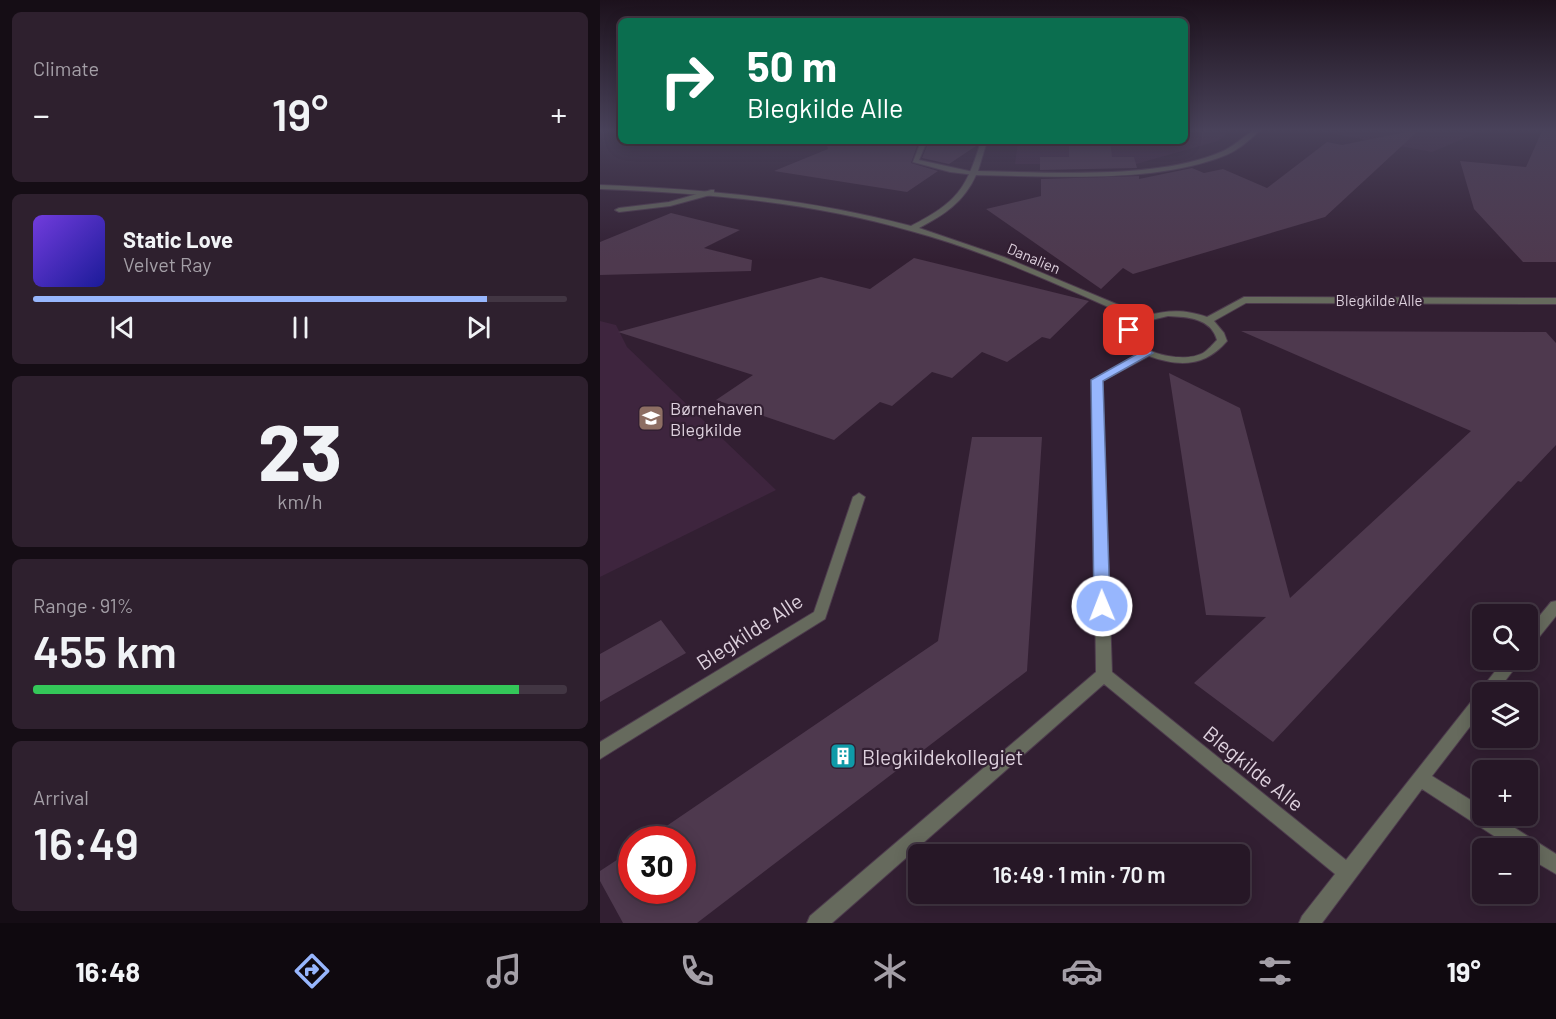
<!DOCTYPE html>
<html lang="en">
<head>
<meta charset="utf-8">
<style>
	:root { --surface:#261726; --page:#2e202e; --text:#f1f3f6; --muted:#a49fa7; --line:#423643; --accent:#97b6fd }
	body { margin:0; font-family:Barlow,sans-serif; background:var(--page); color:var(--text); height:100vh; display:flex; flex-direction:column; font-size:22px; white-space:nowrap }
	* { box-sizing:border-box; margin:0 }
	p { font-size:20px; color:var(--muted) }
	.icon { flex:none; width:33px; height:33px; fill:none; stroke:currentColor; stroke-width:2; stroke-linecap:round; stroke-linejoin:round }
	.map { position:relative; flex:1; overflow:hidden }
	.details { display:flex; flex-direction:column; gap:12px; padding:12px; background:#150d15; width:600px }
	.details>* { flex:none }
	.banner { position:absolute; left:18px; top:18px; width:570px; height:126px; border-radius:9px; box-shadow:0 3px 15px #0003,0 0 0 2px var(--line); background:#0b6e4f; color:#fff; overflow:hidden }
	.fabs { position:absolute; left:872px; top:604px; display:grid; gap:12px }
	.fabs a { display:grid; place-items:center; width:66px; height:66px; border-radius:9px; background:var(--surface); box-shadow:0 3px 15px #0003,0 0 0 2px var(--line); font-size:30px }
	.speed { position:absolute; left:18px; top:826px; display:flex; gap:12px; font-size:30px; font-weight:700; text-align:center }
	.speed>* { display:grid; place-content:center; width:78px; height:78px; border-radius:50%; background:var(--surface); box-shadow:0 3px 15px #0003,0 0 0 2px var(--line); line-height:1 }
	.speed .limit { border:9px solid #d22; background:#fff; color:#111 }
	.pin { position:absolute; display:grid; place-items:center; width:51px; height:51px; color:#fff; margin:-26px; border-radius:12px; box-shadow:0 3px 9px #0006 }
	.me { position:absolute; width:66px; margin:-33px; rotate:359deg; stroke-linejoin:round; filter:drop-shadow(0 0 4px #0008) }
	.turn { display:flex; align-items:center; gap:21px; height:126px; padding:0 30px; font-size:27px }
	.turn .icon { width:78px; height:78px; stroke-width:2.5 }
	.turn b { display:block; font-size:42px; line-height:51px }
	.big { font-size:45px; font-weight:600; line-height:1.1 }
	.details .card { flex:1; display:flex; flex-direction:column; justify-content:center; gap:9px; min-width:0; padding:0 21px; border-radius:9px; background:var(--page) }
	.details .dial { align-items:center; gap:0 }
	.dial b { font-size:78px; line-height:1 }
	.song { display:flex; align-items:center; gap:18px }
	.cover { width:72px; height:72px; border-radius:9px; background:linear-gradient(135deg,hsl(260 70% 55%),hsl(240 70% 35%)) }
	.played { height:6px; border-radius:3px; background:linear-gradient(90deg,var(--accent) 85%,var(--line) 85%) }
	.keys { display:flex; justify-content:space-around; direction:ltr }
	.heat { display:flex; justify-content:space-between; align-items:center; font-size:33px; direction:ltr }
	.charge { height:9px; border-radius:4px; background:linear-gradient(90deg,#34c759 91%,var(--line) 0) }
	.trip { position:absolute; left:308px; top:844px; width:342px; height:60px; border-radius:9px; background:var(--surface); box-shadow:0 3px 15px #0003,0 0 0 2px var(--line); font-weight:600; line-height:60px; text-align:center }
	.tabs { display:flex; height:96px; justify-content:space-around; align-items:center; background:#0f090f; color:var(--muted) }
	.tabs .icon { width:42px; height:42px }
	.tabs .selected { color:var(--accent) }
	.tabs b { font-size:27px; color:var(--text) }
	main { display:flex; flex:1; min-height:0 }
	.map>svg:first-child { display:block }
	.built { fill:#3e253e }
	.building { fill:#4e394e }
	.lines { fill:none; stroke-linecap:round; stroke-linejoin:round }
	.lane-casing { stroke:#4d3b4d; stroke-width:2 }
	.street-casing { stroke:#4d3b4d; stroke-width:2 }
	.lane { fill:#666a5d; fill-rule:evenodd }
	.street { fill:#666a5d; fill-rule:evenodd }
	.route { fill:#97b6fd; stroke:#6276a4; stroke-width:1.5 }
	.labels { text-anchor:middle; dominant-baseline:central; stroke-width:4.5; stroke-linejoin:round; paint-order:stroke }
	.far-street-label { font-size:15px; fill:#ddd0dd; stroke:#321f32 }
	.poi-label { font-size:18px; fill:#ddd0dd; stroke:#321f32; text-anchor:start }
	.near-street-label { font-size:21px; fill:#ddd0dd; stroke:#321f32 }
	.near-poi-label { font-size:21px; fill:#ddd0dd; stroke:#321f32; text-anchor:start }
</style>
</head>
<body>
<main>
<section class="details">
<div class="card"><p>Climate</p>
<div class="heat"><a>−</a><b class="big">19°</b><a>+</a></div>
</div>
<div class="card">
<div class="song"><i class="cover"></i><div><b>Static Love</b><p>Velvet Ray</p></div></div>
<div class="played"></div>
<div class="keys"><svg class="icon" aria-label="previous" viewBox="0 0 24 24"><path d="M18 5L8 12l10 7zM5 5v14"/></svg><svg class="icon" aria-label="pause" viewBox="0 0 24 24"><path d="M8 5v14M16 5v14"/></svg><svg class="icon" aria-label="next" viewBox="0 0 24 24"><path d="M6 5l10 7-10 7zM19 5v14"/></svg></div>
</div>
<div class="card dial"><b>23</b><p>km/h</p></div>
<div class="card"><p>Range · 91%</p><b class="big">455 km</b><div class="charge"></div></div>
<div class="card"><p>Arrival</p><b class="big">16:49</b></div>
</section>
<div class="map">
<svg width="956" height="923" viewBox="0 0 956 923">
	<rect width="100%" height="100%" fill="#321f32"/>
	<path class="built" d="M585,131H629L618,141L536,164H415L418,141H585Z
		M718,131H882L832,152Z
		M0,321L16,325L27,347L176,490L0,577Z"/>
	<path class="building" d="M811,131H818L725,217L533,274L523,268L501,289L386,209L441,196V179L539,176V179L592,168L604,173L623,169L667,188L727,142L742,145Z
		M942,131H956V262H923L874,209L860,161L926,167Z
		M226,141H289L286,146H317L311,163L338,171L307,192L174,171L228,149Z
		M469,141H510L512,157H534L537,168L440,170V157H469Z
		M327,146H376L349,164L322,158Z
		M71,213L140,230L104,248L152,260L151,271L0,275V242Z
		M314,258L489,301L450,339L442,337L407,362L382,352L352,378L332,372L292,406L280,402L234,440L116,400L153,375L18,332L221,277L270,289Z
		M641,331L946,332L956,343V445L921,482L918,481L673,742L594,683L666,617L606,615L569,373L640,408L690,598L871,431Z
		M372,437H442L427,671L97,923H23L0,881V871L32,850V891H82V840H46L338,641Z
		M61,620L86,653L0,702V654Z"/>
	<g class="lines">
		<defs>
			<path id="lane" d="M321,141H327L319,160L378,173L375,175L350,172L313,162Z
				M111,190H114V194L70,206L19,212L15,210L19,208L69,202Z"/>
			<path id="street" d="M652,131H659C650,140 638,150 626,155C556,184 451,176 376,175C364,202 344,215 319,228L404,257L545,316C568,310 584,309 607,317L644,297L956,298V304L646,303L614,321L624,333L627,341C605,367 579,367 549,356L502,381L512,672L746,860L904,660H921L896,693H882V711L832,776L882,807V816H896L956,854V874L927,857V849H914L822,789L722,923H699L702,916L735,874L504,684L232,923H207L210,916L496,672L492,380L540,353L529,343L524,330L536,319C462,287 389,252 311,231C210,202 105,193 0,189V185C105,189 209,199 311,226C357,202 366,190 381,141H387L378,171C449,172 556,180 621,152C633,147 642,138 652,131ZM568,316C588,317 611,318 617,340C613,344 608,350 603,353C587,362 547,356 537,340C535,337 535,334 534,331L543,322Z
				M259,493L265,497L225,619L0,759V742L214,612L253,497Z
				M956,601V616L932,646L927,648V631L951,602Z"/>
		</defs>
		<use href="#lane" class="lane-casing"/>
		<use href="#street" class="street-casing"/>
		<use href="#lane" class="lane"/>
		<use href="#street" class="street"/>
	</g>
	<linearGradient id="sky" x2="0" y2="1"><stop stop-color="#1c111c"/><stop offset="0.5" stop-color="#49425a"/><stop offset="1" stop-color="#49425a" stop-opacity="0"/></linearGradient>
	<rect width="956" height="260" fill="url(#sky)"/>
	<path class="route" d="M525,328H532L538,343L553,353L503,381L510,606L502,612L494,606L491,380L539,353L529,348L523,338Z"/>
	<defs>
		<symbol id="school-square" viewBox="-11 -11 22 22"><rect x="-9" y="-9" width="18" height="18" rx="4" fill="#8d6e63" stroke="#321f32"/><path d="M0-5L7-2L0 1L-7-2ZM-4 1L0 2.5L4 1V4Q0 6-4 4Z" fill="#fff"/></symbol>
		<symbol id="building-square" viewBox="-11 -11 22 22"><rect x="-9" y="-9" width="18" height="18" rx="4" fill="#0f9aa8" stroke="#321f32"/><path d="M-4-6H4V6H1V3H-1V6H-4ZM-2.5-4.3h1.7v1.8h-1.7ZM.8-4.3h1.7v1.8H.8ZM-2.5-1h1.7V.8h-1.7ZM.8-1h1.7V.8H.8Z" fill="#fff"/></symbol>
	</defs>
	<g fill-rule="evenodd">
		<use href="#school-square" x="36" y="403" width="30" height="30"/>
		<use href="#building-square" x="228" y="741" width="30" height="30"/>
	</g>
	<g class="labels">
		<g class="far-street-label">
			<text transform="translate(434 258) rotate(23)">Danalien</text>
			<text x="779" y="300">Blegkilde Alle</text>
		</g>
		<g class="poi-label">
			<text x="70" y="408">Børnehaven<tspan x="70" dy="21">Blegkilde</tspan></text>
		</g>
		<g class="near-street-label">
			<text transform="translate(149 631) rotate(-33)">Blegkilde Alle</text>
			<text transform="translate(654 768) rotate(39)">Blegkilde Alle</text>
		</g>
		<g class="near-poi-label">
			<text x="262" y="756">Blegkildekollegiet</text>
		</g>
	</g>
</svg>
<div class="fabs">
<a><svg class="icon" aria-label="search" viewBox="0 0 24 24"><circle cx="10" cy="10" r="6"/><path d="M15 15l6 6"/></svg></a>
<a><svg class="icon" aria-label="layers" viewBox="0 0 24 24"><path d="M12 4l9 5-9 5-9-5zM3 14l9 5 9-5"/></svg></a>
<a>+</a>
<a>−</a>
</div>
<div class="speed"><div class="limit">30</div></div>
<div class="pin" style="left:529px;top:330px;background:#d93025"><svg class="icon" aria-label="arrive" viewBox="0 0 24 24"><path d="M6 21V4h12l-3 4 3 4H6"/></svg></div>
<svg class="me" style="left:502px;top:606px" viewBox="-20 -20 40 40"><circle r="17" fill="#97b6fd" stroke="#fff" stroke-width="3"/><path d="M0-11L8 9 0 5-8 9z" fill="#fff"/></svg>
<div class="trip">16:49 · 1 min · 70 m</div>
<div class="banner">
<div class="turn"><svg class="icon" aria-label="right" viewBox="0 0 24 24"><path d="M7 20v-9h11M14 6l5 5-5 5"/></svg><div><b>50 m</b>Blegkilde Alle</div></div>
</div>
</div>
</main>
<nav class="tabs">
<b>16:48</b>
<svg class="icon selected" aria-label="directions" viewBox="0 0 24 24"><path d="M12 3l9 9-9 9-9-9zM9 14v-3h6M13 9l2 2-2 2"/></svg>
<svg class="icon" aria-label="music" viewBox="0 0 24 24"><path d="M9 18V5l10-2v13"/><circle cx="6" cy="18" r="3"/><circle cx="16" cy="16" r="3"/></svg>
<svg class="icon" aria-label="phone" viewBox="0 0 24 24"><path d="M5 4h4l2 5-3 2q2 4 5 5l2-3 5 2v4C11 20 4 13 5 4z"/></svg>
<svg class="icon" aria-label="climate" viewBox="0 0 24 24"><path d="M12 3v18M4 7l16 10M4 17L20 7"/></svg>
<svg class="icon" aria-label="car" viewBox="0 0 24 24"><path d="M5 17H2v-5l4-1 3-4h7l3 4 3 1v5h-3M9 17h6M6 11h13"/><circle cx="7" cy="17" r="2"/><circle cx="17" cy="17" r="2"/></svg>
<svg class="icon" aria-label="filters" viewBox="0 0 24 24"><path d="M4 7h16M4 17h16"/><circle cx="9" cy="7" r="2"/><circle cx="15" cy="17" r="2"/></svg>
<b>19°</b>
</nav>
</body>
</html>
